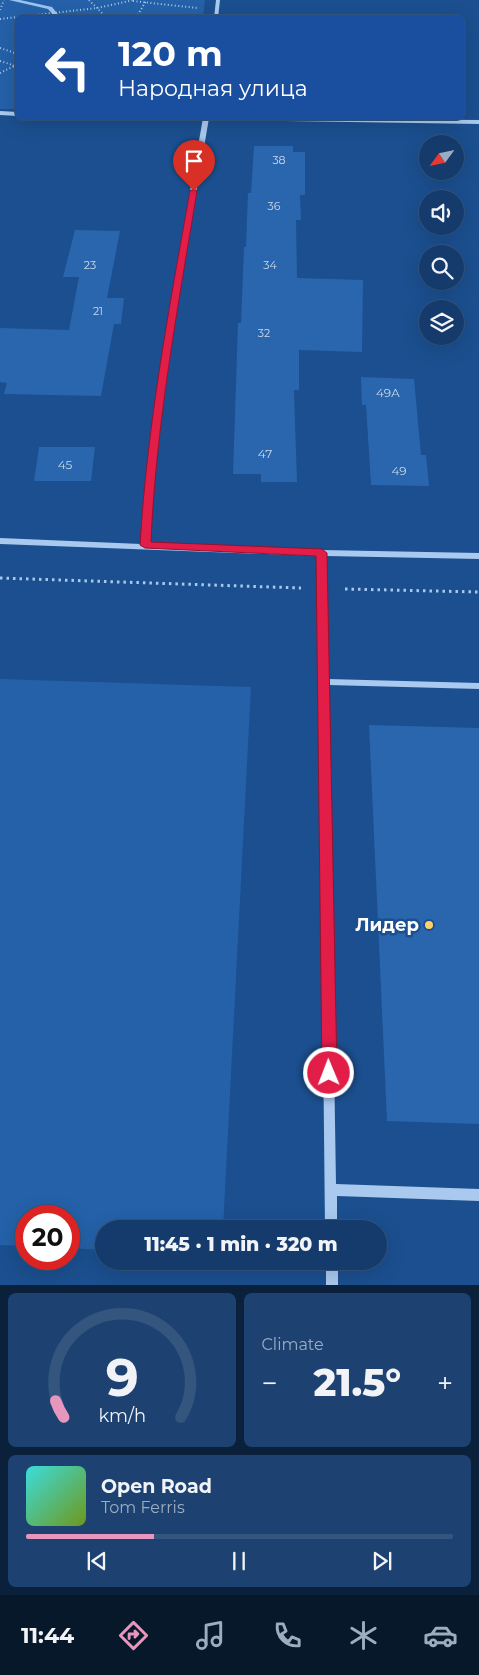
<!DOCTYPE html>
<html lang="en">
<head>
<meta charset="utf-8">
<style>
	:root { --surface:#143b6b; --page:#1d4271; --text:#f1f3f6; --muted:#9dadc1; --line:#33557e; --accent:#e797bd }
	body { margin:0; font-family:Montserrat,sans-serif; background:var(--page); color:var(--text); height:100vh; display:flex; flex-direction:column; font-size:19px; white-space:nowrap }
	* { box-sizing:border-box; margin:0 }
	p { font-size:16px; color:var(--muted) }
	.icon { flex:none; width:28px; height:28px; fill:none; stroke:currentColor; stroke-width:2; stroke-linecap:round; stroke-linejoin:round }
	.map { position:relative; height:1285px; overflow:hidden }
	.sheet { display:flex; flex-direction:column; gap:8px; padding:8px; background:#0b203b; flex:1 }
	.sheet>* { flex:none }
	.hud { position:absolute; left:15px; top:15px; width:450px; height:105px; border-radius:8px; box-shadow:0 5px 20px #0002,0 0 0 1px var(--line); background:#1a4fa0; color:#fff; overflow:hidden }
	.needle { width:32px; rotate:237deg }
	.controls { position:absolute; left:419px; top:135px; display:grid; gap:10px }
	.controls a { display:grid; place-items:center; width:45px; height:45px; border-radius:50%; background:var(--surface); box-shadow:0 5px 20px #0002,0 0 0 1px var(--line); font-size:25px }
	.speed { position:absolute; left:15px; top:1205px; display:flex; gap:10px; font-size:25px; font-weight:700; text-align:center }
	.speed>* { display:grid; place-content:center; width:65px; height:65px; border-radius:50%; background:var(--surface); box-shadow:0 5px 20px #0002,0 0 0 1px var(--line); line-height:1 }
	.speed .limit { border:8px solid #d22; background:#fff; color:#111 }
	.pin { position:absolute; display:grid; place-items:center; width:42px; height:42px; color:#fff; margin:-51px -21px; border-radius:50% 50% 50% 0; rotate:-45deg; box-shadow:0 0 5px #0007 }
	.pin .icon { rotate:45deg }
	.me { position:absolute; width:55px; margin:-28px; rotate:359deg; stroke-linejoin:round; filter:drop-shadow(0 0 4px #0008) }
	.turn { display:flex; align-items:center; gap:18px; height:105px; padding:0 20px; font-size:22px }
	.turn .icon { width:65px; height:65px; stroke-width:2.5 }
	.turn b { display:block; font-size:35px; line-height:42px }
	.big { font-size:38px; font-weight:800; line-height:1.1 }
	.sheet .tile { flex:1; display:flex; flex-direction:column; justify-content:center; gap:8px; min-width:0; padding:0 18px; border-radius:8px; background:var(--page) }
	.sheet .dial { align-items:center; gap:0 }
	.dial svg { height:130px; overflow:visible; fill:none; stroke:var(--line); stroke-width:7; stroke-linecap:round; text-anchor:middle }
	.dial text { fill:var(--text); stroke:none }
	.song { display:flex; align-items:center; gap:15px }
	.cover { width:60px; height:60px; border-radius:8px; background:linear-gradient(135deg,hsl(180 70% 55%),hsl(80 70% 35%)) }
	.played { height:5px; border-radius:2px; background:linear-gradient(90deg,var(--accent) 30%,var(--line) 30%) }
	.keys { display:flex; justify-content:space-around; direction:ltr }
	.heat { display:flex; justify-content:space-between; align-items:center; font-size:28px; direction:ltr }
	.sheet .tiles { flex:1; display:grid; gap:8px; grid-template-columns:1fr 1fr }
	.tile:last-child { grid-column:span 2 }
	.trip { position:absolute; left:95px; top:1220px; width:292px; height:50px; border-radius:25px; background:var(--surface); box-shadow:0 5px 20px #0002,0 0 0 1px var(--line); font-weight:800; line-height:50px; text-align:center }
	.menu { display:flex; height:80px; justify-content:space-around; align-items:center; background:#08182b; color:var(--muted) }
	.menu .icon { width:35px; height:35px }
	.menu .selected { color:var(--accent) }
	.menu b { font-size:22px; color:var(--text) }
	.map>svg:first-child { display:block }
	.green { fill:#2461a8 }
	.lines { fill:none; stroke-linecap:round; stroke-linejoin:round }
	.stream { fill:#9cc4f0; fill-rule:evenodd }
	.building { fill:#2a66ad }
	.path-far1 { stroke:#a9c9ee; stroke-width:2; stroke-dasharray:1 2.5; stroke-linecap:butt }
	.path { stroke:#a9c9ee; stroke-width:3; stroke-dasharray:2.5 4; stroke-linecap:butt }
	.minor { fill:#a9c9ee; fill-rule:evenodd }
	.route { fill:#e11d48; stroke:#92132f }
	.poi-dot { fill:#ffd166; stroke:#1b4f8f; stroke-width:2 }
	.labels { text-anchor:middle; dominant-baseline:central; stroke-width:5; stroke-linejoin:round; paint-order:stroke }
	.far-number-label { font-size:11px; fill:#cad9ea }
	.number-label { font-size:12px; fill:#cad9ea }
	.near-poi-label { font-size:18px; font-weight:bold; fill:#fff; stroke:#1b4f8f; text-anchor:end }
</style>
</head>
<body>
<div class="map">
<svg width="479" height="1285" viewBox="0 0 479 1285">
	<rect width="100%" height="100%" fill="#1b4f8f"/>
	<path class="green" d="M0,0H205L203,17L18,18L17,109H0Z
		M0,679L251,687L223,1229H104V1250L69,1248V1216H26V1246L0,1245Z"/>
	<g class="lines">
		<path class="stream" d="M9,0H20L52,7L61,18H56L48,9Z"/>
	</g>
	<path class="building" d="M254,146H293V152H305V195H300L301,220H296L297,278L363,280L362,352L299,350V390H294L297,482H261V474H233L238,323H241L244,247H246L248,193H251Z
		M75,230L120,231L107,298H124L121,324H114L101,396L4,394L7,383L0,382V328L69,330L79,277H63Z
		M361,377L414,379L421,455H426L429,486L371,485L366,405H362Z
		M39,447H95L91,481H34Z
		M369,725L479,728V1124L387,1121Z"/>
	<g class="lines">
		<path class="path-far1" d="M89,0L104,15L103,18
			M133,1L197,8
			M0,10L4,0
			M136,18L146,1
			M0,19L97,8L134,0
			M0,48L18,54
			M0,61L16,66
			M0,73L18,64"/>
		<path class="path" d="M0,578L301,588
			M345,589L479,592"/>
		<path class="minor" d="M216,0H220L218,18H214Z
			M0,111L18,112V116L0,115Z
			M203,118H209C185,260 159,400 149,544L322,550L479,553V559L326,556L328,679L479,683V689L328,685L336,1184L479,1189V1201L337,1196V1229H325L318,556L0,544V538L141,544C152,400 178,259 203,118Z
			M215,118L479,120V124L217,120Z
			M326,1261H338V1285H326Z"/>
	</g>
	<path class="route" d="M194,189L197,191C178,307 156,424 151,542L322,549L327,553L337,1073L334,1078L329,1080L324,1078L322,1073L316,556L145,548L140,545C147,426 169,308 190,191Z"/>
	<circle class="poi-dot" cx="429" cy="925" r="5"/>
	<g class="labels">
		<g class="far-number-label">
			<text x="279" y="160">38</text>
			<text x="274" y="206">36</text>
			<text x="90" y="265">23</text>
			<text x="270" y="265">34</text>
			<text x="98" y="311">21</text>
			<text x="264" y="333">32</text>
		</g>
		<g class="number-label">
			<text x="388" y="392">49А</text>
			<text x="265" y="453">47</text>
			<text x="65" y="464">45</text>
			<text x="399" y="470">49</text>
		</g>
		<g class="near-poi-label">
			<text x="419" y="925">Лидер</text>
		</g>
	</g>
</svg>
<div class="controls">
<a><svg class="needle" viewBox="-14 -14 28 28"><path d="M0-13l5 13h-10z" fill="#e53935"/><path d="M0 13l5-13h-10z" fill="#9dadc1"/></svg></a>
<a><svg class="icon" aria-label="sound" viewBox="0 0 24 24"><path d="M4 9h4l5-4v14l-5-4H4zM17 9q2 3 0 6"/></svg></a>
<a><svg class="icon" aria-label="search" viewBox="0 0 24 24"><circle cx="10" cy="10" r="6"/><path d="M15 15l6 6"/></svg></a>
<a><svg class="icon" aria-label="layers" viewBox="0 0 24 24"><path d="M12 4l9 5-9 5-9-5zM3 14l9 5 9-5"/></svg></a>
</div>
<div class="speed"><div class="limit">20</div></div>
<div class="pin" style="left:194px;top:191px;background:#d93025"><svg class="icon" aria-label="arrive" viewBox="0 0 24 24"><path d="M6 21V4h12l-3 4 3 4H6"/></svg></div>
<svg class="me" style="left:329px;top:1073px" viewBox="-20 -20 40 40"><circle r="17" fill="#e11d48" stroke="#fff" stroke-width="3"/><path d="M0-11L8 9 0 5-8 9z" fill="#fff"/></svg>
<div class="trip">11:45 · 1 min · 320 m</div>
<div class="hud">
<div class="turn"><svg class="icon" aria-label="left" viewBox="0 0 24 24"><path d="M17 20v-9H6M10 6l-5 5 5 5"/></svg><div><b>120 m</b>Народная улица</div></div>
</div>
</div>
<section class="sheet">
<div class="tiles">
<div class="tile dial"><svg viewBox="0 0 100 80">
<path d="M14 69A42 42 0 1 1 86 69"/>
<path d="M14 69A42 42 0 0 1 9 59" stroke="#e797bd"/>
<text x="50" y="56" font-size="32" font-weight="700">9</text>
<text x="50" y="72" font-size="11">km/h</text>
</svg></div>
<div class="tile"><p>Climate</p>
<div class="heat"><a>−</a><b class="big">21.5°</b><a>+</a></div>
</div>
<div class="tile">
<div class="song"><i class="cover"></i><div><b>Open Road</b><p>Tom Ferris</p></div></div>
<div class="played"></div>
<div class="keys"><svg class="icon" aria-label="previous" viewBox="0 0 24 24"><path d="M18 5L8 12l10 7zM5 5v14"/></svg><svg class="icon" aria-label="pause" viewBox="0 0 24 24"><path d="M8 5v14M16 5v14"/></svg><svg class="icon" aria-label="next" viewBox="0 0 24 24"><path d="M6 5l10 7-10 7zM19 5v14"/></svg></div>
</div>
</div>
</section>
<nav class="menu">
<b>11:44</b>
<svg class="icon selected" aria-label="directions" viewBox="0 0 24 24"><path d="M12 3l9 9-9 9-9-9zM9 14v-3h6M13 9l2 2-2 2"/></svg>
<svg class="icon" aria-label="music" viewBox="0 0 24 24"><path d="M9 18V5l10-2v13"/><circle cx="6" cy="18" r="3"/><circle cx="16" cy="16" r="3"/></svg>
<svg class="icon" aria-label="phone" viewBox="0 0 24 24"><path d="M5 4h4l2 5-3 2q2 4 5 5l2-3 5 2v4C11 20 4 13 5 4z"/></svg>
<svg class="icon" aria-label="climate" viewBox="0 0 24 24"><path d="M12 3v18M4 7l16 10M4 17L20 7"/></svg>
<svg class="icon" aria-label="car" viewBox="0 0 24 24"><path d="M5 17H2v-5l4-1 3-4h7l3 4 3 1v5h-3M9 17h6M6 11h13"/><circle cx="7" cy="17" r="2"/><circle cx="17" cy="17" r="2"/></svg>
</nav>
</body>
</html>
